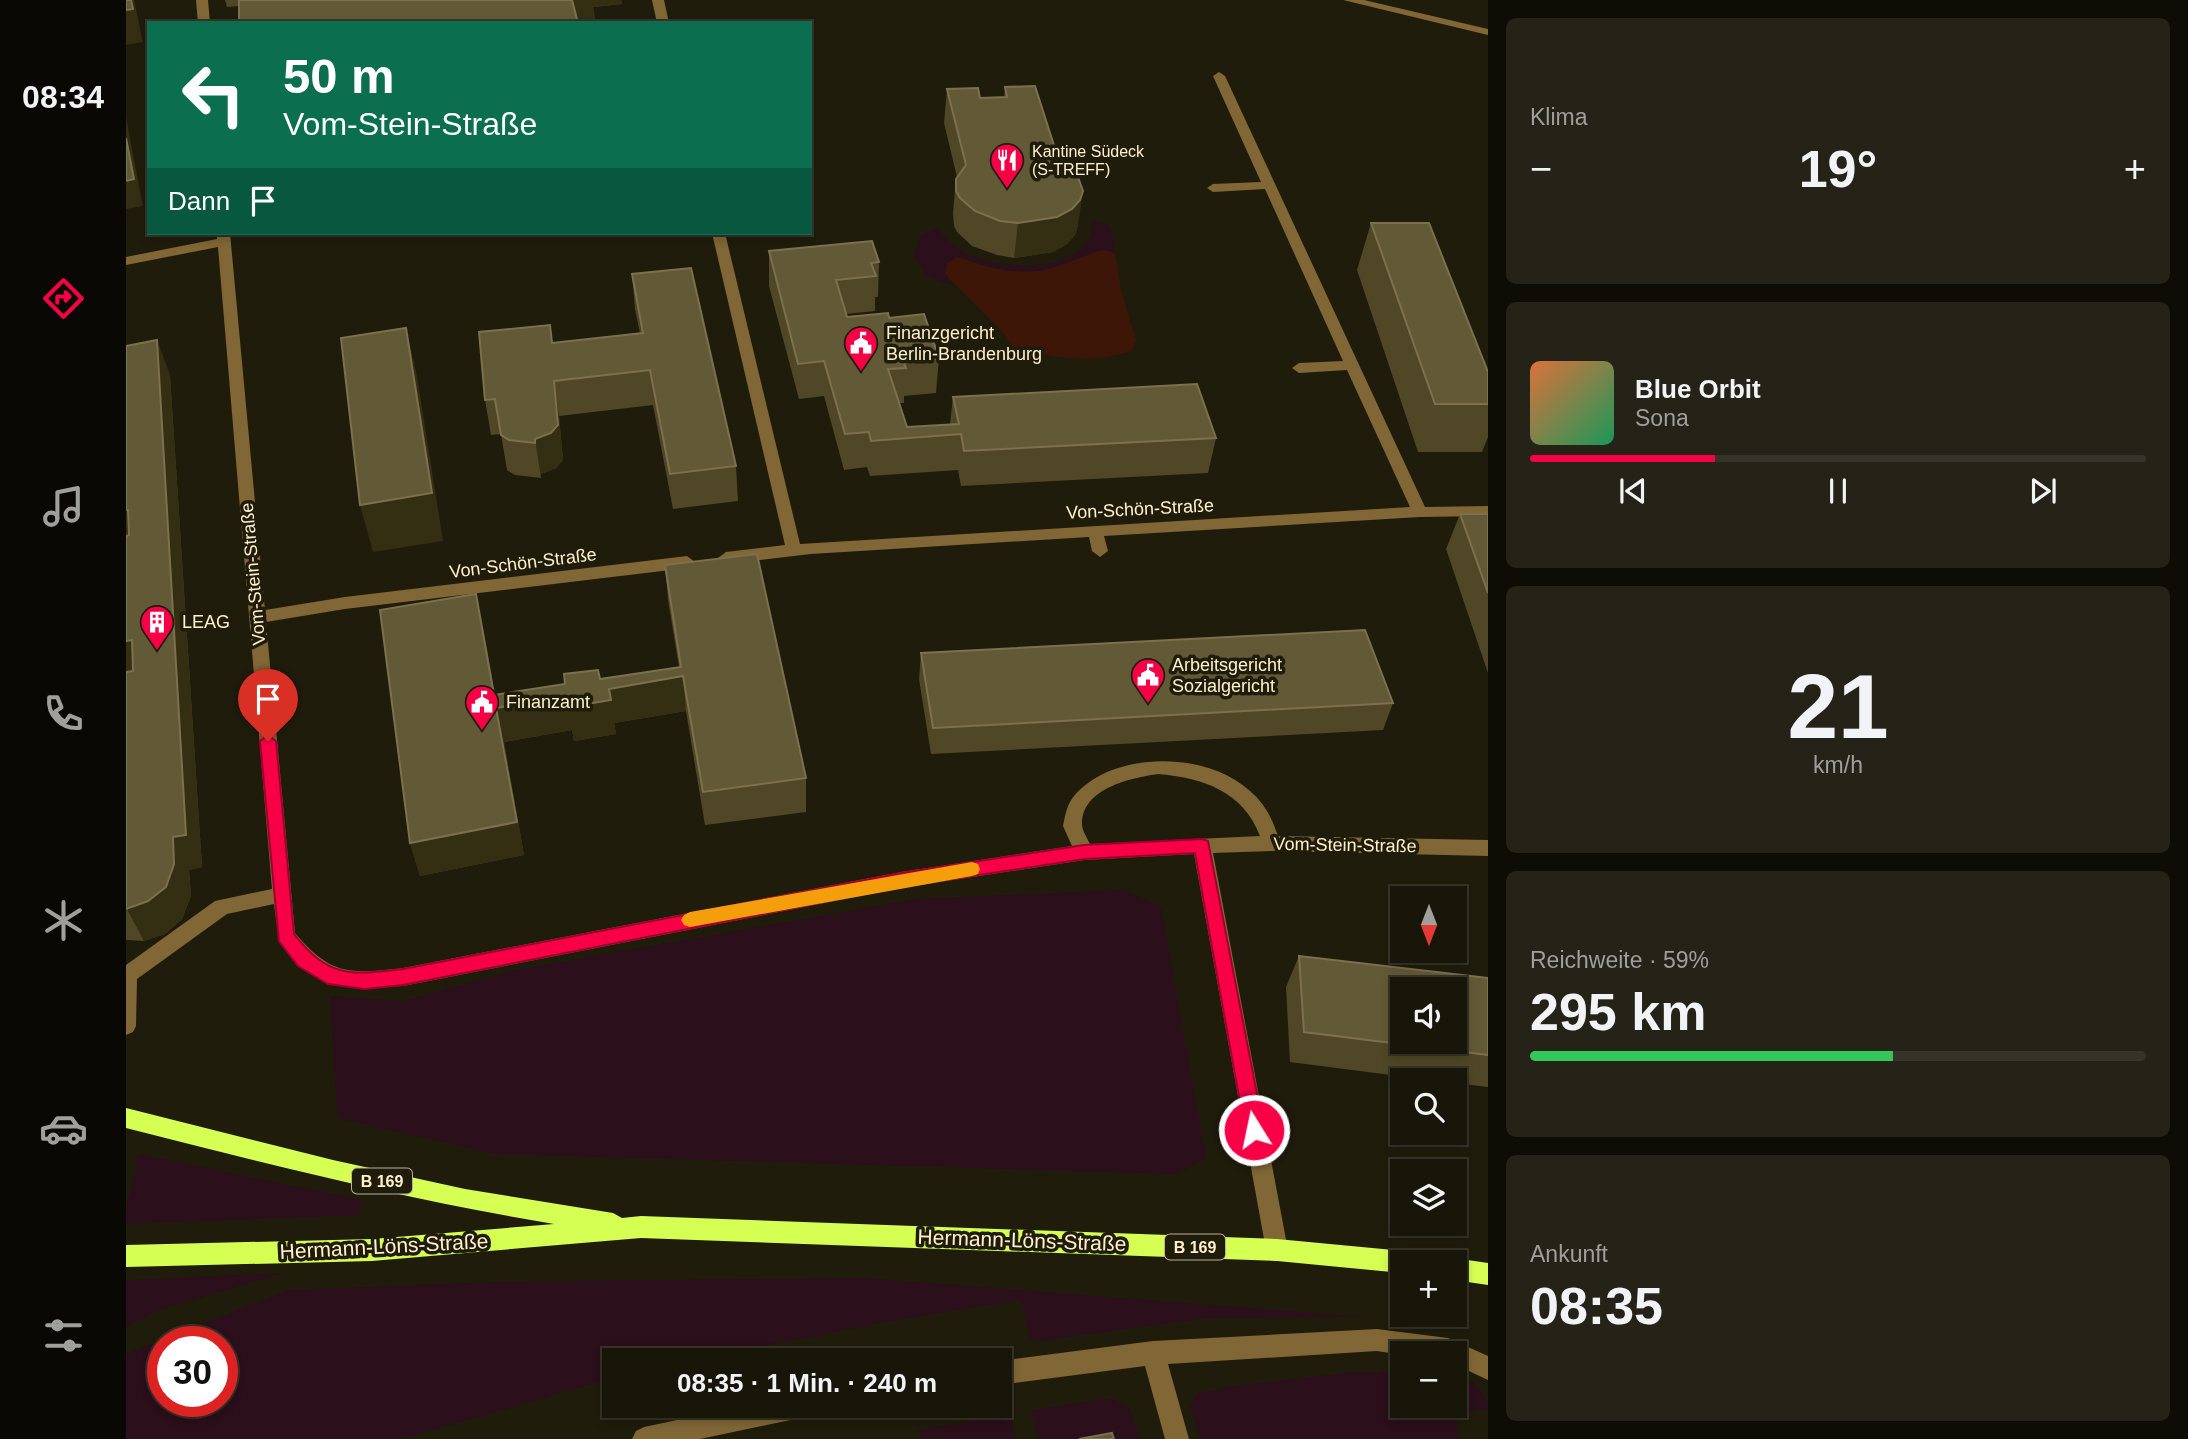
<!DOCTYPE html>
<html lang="de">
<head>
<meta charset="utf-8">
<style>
	:root { --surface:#181509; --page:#252217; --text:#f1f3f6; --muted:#9f9f9c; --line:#36342a; --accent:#f70046 }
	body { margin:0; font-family:Helvetica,sans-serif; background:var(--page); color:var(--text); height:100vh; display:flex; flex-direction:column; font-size:26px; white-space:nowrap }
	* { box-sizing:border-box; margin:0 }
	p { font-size:23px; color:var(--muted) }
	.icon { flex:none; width:38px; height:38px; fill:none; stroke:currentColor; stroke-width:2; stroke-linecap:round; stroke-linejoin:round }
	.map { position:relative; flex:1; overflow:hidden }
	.drawer { display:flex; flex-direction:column; gap:18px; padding:18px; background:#0d0c05; width:700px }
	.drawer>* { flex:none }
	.guide { position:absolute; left:21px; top:21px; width:665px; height:214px; border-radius:0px; box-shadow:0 4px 10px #0003,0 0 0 2px var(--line); background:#0b6e4f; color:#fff; overflow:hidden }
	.needle { width:46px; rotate:180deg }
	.buttons { position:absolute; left:1264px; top:886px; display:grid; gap:14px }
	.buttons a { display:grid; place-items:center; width:77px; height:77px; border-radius:0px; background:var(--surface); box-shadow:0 4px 10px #0003,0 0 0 2px var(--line); font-size:35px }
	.speed { position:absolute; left:21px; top:1326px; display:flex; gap:14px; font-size:35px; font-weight:700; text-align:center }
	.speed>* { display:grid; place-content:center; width:91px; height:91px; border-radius:50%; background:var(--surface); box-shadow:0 4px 10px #0003,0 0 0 2px var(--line); line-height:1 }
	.speed .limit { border:10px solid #d22; background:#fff; color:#111 }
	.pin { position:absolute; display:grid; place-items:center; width:60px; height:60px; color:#fff; margin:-72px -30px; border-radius:50% 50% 50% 0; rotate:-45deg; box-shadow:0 0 7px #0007 }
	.pin .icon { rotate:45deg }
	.me { position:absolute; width:77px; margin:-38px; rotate:350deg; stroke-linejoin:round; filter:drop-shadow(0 0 5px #0008) }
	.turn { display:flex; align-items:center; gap:24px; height:147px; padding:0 21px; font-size:32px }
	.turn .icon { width:91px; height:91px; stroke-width:2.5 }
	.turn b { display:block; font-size:49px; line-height:60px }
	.then { display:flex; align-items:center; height:66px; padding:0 21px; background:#0003; gap:14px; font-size:26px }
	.big { font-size:52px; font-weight:700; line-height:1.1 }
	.drawer .card { flex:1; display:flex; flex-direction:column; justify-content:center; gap:10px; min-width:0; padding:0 24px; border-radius:10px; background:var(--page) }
	.drawer .dial { align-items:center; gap:0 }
	.dial b { font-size:91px; line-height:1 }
	.song { display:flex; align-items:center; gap:21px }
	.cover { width:84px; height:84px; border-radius:10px; background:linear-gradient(135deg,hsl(20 70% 55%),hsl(150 70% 35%)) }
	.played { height:7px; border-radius:4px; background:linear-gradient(90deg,var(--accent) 30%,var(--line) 30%) }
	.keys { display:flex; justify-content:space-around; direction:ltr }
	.heat { display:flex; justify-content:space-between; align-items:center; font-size:38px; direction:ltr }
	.charge { height:10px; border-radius:5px; background:linear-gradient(90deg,#34c759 59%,var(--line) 0) }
	.trip { position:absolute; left:476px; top:1348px; width:410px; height:70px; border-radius:0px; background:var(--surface); box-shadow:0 4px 10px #0003,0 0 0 2px var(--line); font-weight:700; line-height:70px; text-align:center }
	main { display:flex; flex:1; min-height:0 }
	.menu { display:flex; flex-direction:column; width:126px; justify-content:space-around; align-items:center; background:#0a0804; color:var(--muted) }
	.menu .icon { width:49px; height:49px }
	.menu .on { color:var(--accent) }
	.menu b { font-size:32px; color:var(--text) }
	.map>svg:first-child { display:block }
	.green { fill:#2b0f1b; fill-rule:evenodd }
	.water { fill:#3e1608 }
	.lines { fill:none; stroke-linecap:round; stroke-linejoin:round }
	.minor { fill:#816736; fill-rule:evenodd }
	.major { fill:#d5ff53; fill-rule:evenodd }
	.wall { fill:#4f4725 }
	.shaded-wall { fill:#342e13 }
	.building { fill:#625937; stroke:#7b714e; stroke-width:2; fill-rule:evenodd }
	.route { fill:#f70046; stroke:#a1002e; stroke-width:2 }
	.slow { fill:#f59e0b }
	.labels { text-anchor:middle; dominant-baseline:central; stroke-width:7; stroke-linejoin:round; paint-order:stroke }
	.far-poi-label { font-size:16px; fill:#fff1cc; stroke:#201c0c; text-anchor:start }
	.shield { fill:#201c0c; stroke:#bcb192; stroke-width:2 }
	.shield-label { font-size:16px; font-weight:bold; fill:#fff1cc }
	.poi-label { font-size:18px; fill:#fff1cc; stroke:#201c0c; text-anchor:start }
	.street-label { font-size:18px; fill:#fff1cc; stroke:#201c0c }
	.near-street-label { font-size:21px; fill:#fff1cc; stroke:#201c0c }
</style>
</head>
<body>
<main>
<nav class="menu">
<b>08:34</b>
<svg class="icon on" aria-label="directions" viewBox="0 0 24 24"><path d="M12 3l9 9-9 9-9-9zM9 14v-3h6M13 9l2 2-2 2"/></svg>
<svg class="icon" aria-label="music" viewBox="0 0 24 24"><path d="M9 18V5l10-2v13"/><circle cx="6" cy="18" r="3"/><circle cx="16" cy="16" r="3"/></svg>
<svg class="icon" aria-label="phone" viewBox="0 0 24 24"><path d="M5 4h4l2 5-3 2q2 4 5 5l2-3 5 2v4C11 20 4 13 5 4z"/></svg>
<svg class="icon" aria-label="climate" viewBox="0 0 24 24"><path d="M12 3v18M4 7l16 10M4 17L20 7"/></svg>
<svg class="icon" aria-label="car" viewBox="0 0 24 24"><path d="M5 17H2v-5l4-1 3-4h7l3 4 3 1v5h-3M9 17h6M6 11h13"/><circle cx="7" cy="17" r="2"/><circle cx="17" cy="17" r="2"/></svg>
<svg class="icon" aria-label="filters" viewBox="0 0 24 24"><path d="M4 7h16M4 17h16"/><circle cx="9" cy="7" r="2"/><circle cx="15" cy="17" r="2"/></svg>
</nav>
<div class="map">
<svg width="1362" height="1439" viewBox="0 0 1362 1439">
	<rect width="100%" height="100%" fill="#201c0c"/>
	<path class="green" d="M966,221L982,224L987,235L989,253C966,247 950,262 927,268C894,277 863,267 831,257L819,274L828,285L802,277L788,257L794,236L810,228C819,236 828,248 839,253C868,269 947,275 964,237C966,233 965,226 966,221Z
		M997,890L1035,906L1080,1158L1051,1174L370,1154L211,1118L204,996L278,1001L390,970L790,899Z
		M13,1154L236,1200L234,1215L0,1224V1209Z
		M157,1273L33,1310L0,1326V1280Z
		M740,1278L1238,1317L1082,1318L905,1342L895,1300L759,1322L623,1349L625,1360H488V1389L482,1391L480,1380L275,1439H0V1354L163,1290L399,1281ZM96,1342V1402H37V1342Z
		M1229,1372H1276V1405H1328V1374C1345,1378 1362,1392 1362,1410H1328L1334,1439H1074L1064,1407L1071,1394L1107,1386Z
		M985,1398L1004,1409L1013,1439H912L906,1410Z
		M884,1415L889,1439H794L792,1430Z"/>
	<path class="water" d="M976,250L989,253L995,291L1010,340L1006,351C961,364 932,359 887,347L875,330L819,274L821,263L831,257C863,268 896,278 929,267C945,262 960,255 976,250Z"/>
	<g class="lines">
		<path class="minor" d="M70,0H82L84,23H72Z
			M526,0H538L543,23H531Z
			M1217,0H1238L1362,29V35Z
			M1093,72L1099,76L1299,507L1362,506V516L1294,517L978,536L982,551L974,557L966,551L963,537L685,554L600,564L594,562L592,558L600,552L659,545L586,233H599L674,544L1284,507L1221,370L1173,373L1166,368L1173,363L1217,361L1139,189L1087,192L1081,188L1087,184L1135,182L1087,76Z
			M91,233H104L139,610L219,597L561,556L569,562L561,568L219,609L140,622L169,933C205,976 224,974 277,968L775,872L946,846L937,826C939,816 941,804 948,796C987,750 1081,751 1124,791C1139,804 1146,818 1152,836L1362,840V856L1146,851L1087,853L1162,1250L1159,1258L1151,1261L1143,1258L1140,1250L1068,854L958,860L775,888L277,986L224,988L191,978L179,970L153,942L148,904L101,914L11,979L10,1026L7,1032L0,1035V965L89,901L146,889L92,247L0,265V257L91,239ZM1032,774C1077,778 1117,791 1134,836L964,844C961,838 956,830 956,824C956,788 1005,778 1032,774Z
			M1251,1329L1322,1338L1362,1356V1380L1328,1364V1353L1276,1355L1251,1351L1042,1364L1063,1439H1039L1019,1366L873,1385V1361L1027,1341Z
			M622,1405H691L687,1413L679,1417L574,1439H506L510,1431L518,1427Z"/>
		<path class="major" d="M0,1108L207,1160L339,1189L487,1213L496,1218L515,1216L1151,1239L1278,1251L1286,1254L1289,1262H1276V1273L1151,1261L515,1238L246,1261L0,1267V1245L246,1239L428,1224C283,1200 142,1164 0,1128Z
			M1328,1258L1362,1263V1285L1328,1280V1262H1320Z"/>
	</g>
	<path class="wall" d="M99,0H495L496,4L467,7L469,21L113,6L101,7Z
		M879,87L952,225L949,235L941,244L927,252L888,258L871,255L846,246L831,232L828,226L827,213L830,179L831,177L818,123L821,89L854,98H878Z
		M1245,223L1362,372V437L1356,452H1292L1231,270Z
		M643,251L753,262L752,297H749V311L720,314L721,317L763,318L813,358L810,393L778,396V403H773L781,427L824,424L827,397L1090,438L1082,473L835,486L832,470L744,476L741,467L718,470L698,396L673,399L643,286Z
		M506,274L610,466L612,501L547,509L527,405L433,416L437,460L430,468L415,474V478L389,475L381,470L375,434L365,435L359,400L426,343L514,333L509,309Z
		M0,346L44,375L76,867L63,870L65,896L56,919L39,934L18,941L0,940Z
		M1334,514H1362V673L1320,549Z
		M539,565L680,778V812L579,825L560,711L488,723L490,734L448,741L446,730L378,742L398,855L294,876L284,843L357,628L369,695L553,667L542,600Z
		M795,653L1267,703L1257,730L805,754L793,679Z
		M1173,956L1362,978V1087L1328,1083V1080H1304L1164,1062L1160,987Z"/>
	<path class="shaded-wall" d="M5,0H8L17,42L0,45V10Z
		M445,0H495L496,4L467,7L469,21L448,23Z
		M0,117L17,206L0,209Z
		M957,191L952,225L949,235L941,244L927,252L888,258L892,223Z
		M280,328L291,376L317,541L247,552L234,505Z
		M31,340L44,375L76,867L63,870L65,896L56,919L39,934L18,941L1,909L47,837Z
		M428,381L433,416L437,460L430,468L415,474V478L409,439Z
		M0,510H2L17,545L0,548Z
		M350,594L372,708L557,676L560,711L488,723L490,734L448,741L446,730L378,742L398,855L294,876L284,843Z
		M6,640L22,675L0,679V641Z"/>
	<path class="building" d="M0,0H5L7,9L0,10Z
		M113,0H446L452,23H113Z
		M909,86L933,161L952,177L957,191L954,200L946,209L931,217L892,223L874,221L849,211L834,198L830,191V179L840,165L821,89L852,88L854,98L881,97L879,87Z
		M0,138L8,179L0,181Z
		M1245,223H1303L1362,372V404H1309Z
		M746,241L753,262L745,263L750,276L710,280L721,317L762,313L763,318L798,314L813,358L777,361L780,368L762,369L781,427L833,424L827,397L1071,384L1090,438L838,451L835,434L745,441L743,432L719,434L698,361L672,364L643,251Z
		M565,268L610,466L544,474L524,370L428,381L432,425L425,433L409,439V443L383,440L375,435L369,399L359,400L353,332L424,325L426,343L517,333L506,274Z
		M280,328L306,493L234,505L215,338Z
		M31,340L60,835L47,837L48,864L40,887L22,901L0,909V672L7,671L6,640L0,641V536L3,535L2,510H0V346Z
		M1334,514H1362V593Z
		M631,554L680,778L577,792L557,676L483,689L485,700L443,707L441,696L370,708L391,822L284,843L254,610L350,594L368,695L439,684L438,674L472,670L474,679L555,667L539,565Z
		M1239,630L1267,703L807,728L795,653Z
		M1173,956L1362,978V1055L1178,1032ZM1276,989H1328V1041H1276Z
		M986,1433L988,1439H953Z"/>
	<path class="route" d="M142,735L150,741L168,934C203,979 225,975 277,969L775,873L958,845L1076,839L1082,841L1138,1130L1135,1137L1128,1139L1121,1137L1119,1130L1069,853L958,859L775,887L277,985L239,989L202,984L172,966L153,941L134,741Z"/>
	<path class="slow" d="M846,862L852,864L854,869L852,874L846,876L564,927L558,925L555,920L558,915L564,912Z"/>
	<defs>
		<symbol id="restaurant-pin" viewBox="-11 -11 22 30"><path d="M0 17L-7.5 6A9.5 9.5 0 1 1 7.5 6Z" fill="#f70046" stroke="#201c0c"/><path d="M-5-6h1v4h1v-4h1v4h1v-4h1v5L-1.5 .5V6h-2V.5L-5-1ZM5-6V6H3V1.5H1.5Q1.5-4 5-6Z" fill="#fff"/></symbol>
		<symbol id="civic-pin" viewBox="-11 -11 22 30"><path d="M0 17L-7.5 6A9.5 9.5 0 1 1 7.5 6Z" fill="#f70046" stroke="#201c0c"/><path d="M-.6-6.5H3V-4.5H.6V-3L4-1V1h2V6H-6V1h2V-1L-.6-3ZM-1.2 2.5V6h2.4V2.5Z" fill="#fff"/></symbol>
		<symbol id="building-pin" viewBox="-11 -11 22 30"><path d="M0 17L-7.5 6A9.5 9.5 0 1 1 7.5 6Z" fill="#f70046" stroke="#201c0c"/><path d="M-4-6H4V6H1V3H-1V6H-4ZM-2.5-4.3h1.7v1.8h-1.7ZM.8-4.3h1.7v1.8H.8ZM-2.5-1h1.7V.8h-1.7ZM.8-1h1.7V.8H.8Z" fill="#fff"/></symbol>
	</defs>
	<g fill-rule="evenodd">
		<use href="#restaurant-pin" x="862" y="141" width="38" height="52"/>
		<use href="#civic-pin" x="716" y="324" width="38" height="52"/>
		<use href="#building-pin" x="12" y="603" width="38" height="52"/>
		<use href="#civic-pin" x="1003" y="656" width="38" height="52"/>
		<use href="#civic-pin" x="337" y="683" width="38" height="52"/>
	</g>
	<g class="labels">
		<g class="far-poi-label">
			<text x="906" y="151">Kantine Südeck<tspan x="906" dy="18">(S-TREFF)</tspan></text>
		</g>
		<g class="shield">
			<rect x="226" y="1168.5" width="60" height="25" rx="5"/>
			<rect x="1039" y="1234.5" width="60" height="25" rx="5"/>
		</g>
		<g class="shield-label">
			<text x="256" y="1181">B 169</text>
			<text x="1069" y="1247">B 169</text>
		</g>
		<g class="poi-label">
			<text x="760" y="333">Finanzgericht<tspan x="760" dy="21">Berlin-Brandenburg</tspan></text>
			<text x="56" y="622">LEAG</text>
			<text x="1046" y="665">Arbeitsgericht<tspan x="1046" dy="21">Sozialgericht</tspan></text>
			<text x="380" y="702">Finanzamt</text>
		</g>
		<g class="street-label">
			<text transform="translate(1014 509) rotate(-3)">Von-Schön-Straße</text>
			<text transform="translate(397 563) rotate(-7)">Von-Schön-Straße</text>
			<text transform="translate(127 574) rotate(-95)">Vom-Stein-Straße</text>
			<text transform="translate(1219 845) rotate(1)">Vom-Stein-Straße</text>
		</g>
		<g class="near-street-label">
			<text transform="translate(896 1240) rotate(2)">Hermann-Löns-Straße</text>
			<text transform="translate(258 1246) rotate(-3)">Hermann-Löns-Straße</text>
		</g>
	</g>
</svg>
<div class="buttons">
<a><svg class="needle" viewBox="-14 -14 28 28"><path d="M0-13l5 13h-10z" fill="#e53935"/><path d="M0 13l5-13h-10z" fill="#9f9f9c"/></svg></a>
<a><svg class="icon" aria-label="sound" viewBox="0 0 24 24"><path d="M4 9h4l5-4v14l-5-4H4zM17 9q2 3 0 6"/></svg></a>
<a><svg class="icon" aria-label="search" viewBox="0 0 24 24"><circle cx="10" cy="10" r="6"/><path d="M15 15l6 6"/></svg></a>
<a><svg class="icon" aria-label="layers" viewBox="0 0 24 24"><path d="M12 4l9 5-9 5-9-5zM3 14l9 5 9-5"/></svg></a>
<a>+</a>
<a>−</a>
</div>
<div class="speed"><div class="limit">30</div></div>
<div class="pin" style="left:142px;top:741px;background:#d93025"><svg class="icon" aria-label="arrive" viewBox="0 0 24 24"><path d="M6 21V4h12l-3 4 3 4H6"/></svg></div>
<svg class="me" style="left:1128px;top:1130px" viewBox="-20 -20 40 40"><circle r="17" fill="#f70046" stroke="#fff" stroke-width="3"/><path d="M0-11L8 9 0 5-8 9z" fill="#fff"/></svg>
<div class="trip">08:35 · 1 Min. · 240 m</div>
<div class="guide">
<div class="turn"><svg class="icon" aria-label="left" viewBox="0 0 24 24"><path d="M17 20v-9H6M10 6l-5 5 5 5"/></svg><div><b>50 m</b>Vom-Stein-Straße</div></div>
<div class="then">Dann<svg class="icon" aria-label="arrive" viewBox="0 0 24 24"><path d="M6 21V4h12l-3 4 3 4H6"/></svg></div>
</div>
</div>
<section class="drawer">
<div class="card"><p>Klima</p>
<div class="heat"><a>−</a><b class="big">19°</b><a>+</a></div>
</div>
<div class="card">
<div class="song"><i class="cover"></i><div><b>Blue Orbit</b><p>Sona</p></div></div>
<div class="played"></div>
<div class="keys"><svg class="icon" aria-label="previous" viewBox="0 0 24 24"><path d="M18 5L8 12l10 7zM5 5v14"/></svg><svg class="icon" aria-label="pause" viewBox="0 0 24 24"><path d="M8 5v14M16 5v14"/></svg><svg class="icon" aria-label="next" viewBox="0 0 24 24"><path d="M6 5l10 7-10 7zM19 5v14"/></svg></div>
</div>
<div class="card dial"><b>21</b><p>km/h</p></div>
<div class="card"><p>Reichweite · 59%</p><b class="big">295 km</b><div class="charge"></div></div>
<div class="card"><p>Ankunft</p><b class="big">08:35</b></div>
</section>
</main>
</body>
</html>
